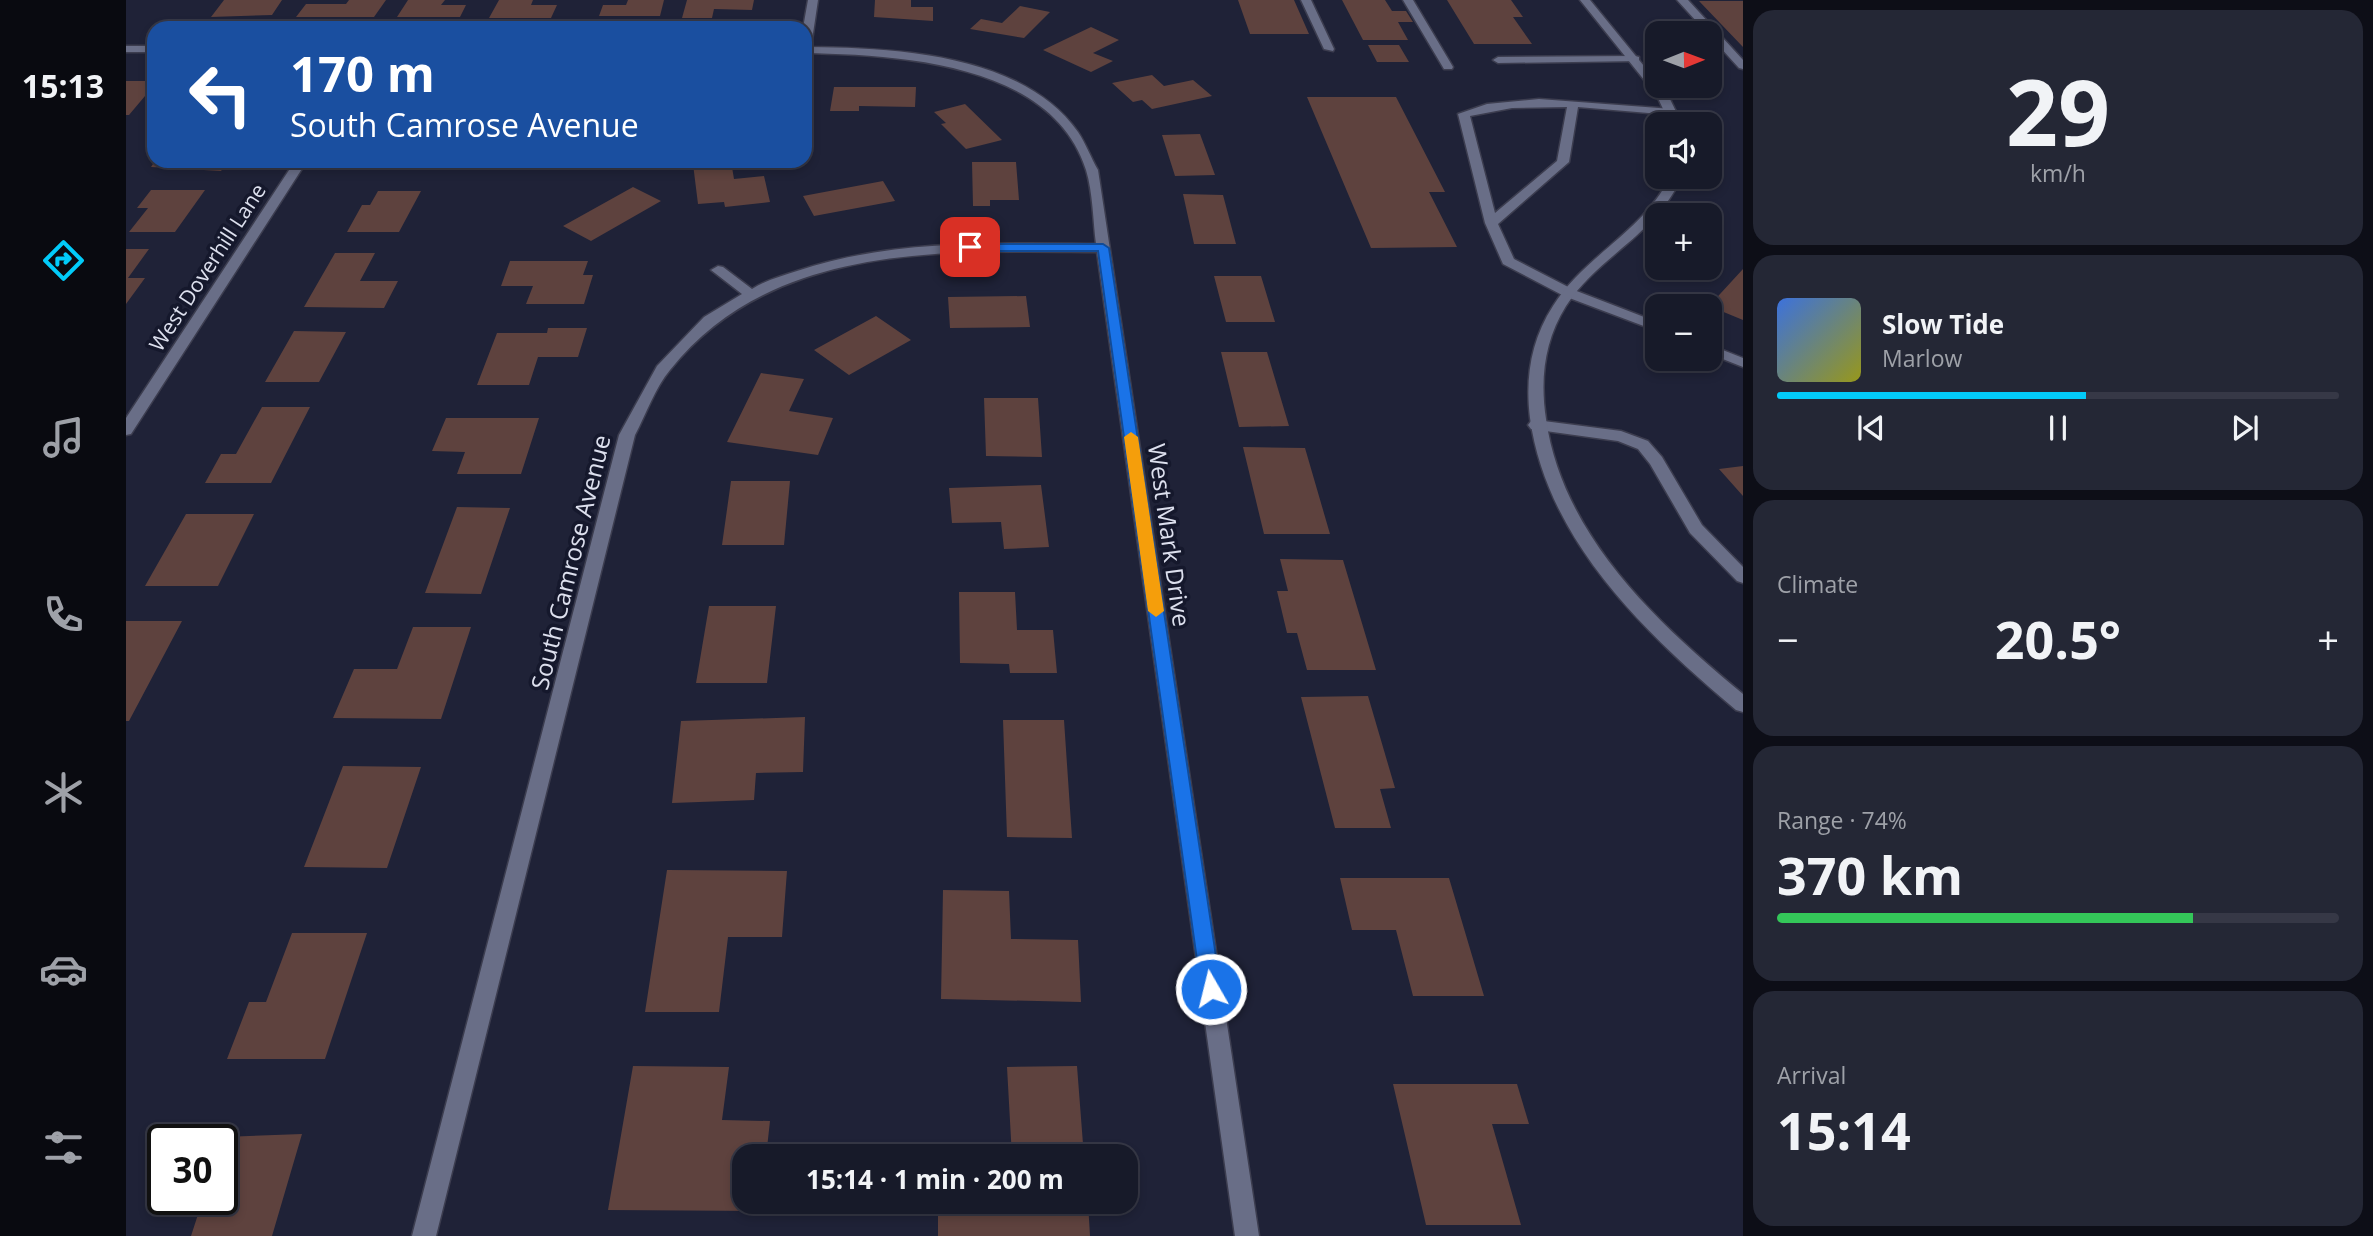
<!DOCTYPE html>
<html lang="en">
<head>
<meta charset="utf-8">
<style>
	:root { --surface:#171a29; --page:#242735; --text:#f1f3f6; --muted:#9ea1a8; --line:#363846; --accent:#02cbf9 }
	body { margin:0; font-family:"Open Sans",sans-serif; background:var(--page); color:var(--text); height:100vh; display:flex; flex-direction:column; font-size:26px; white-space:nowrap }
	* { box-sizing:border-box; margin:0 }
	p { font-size:23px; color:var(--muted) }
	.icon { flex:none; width:38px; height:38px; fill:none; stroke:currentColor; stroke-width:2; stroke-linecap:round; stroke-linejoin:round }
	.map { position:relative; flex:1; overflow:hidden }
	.drawer { display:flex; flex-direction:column; gap:10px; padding:10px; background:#0d0e17; width:630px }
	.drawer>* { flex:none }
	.hud { position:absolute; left:21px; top:21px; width:665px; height:147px; border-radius:21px; box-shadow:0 4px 10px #0003,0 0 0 2px var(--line); background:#1a4fa0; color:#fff; overflow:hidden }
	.needle { width:46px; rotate:89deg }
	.buttons { position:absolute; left:1519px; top:21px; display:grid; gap:14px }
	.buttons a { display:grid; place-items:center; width:77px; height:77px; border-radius:14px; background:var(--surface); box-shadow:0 4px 10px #0003,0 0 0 2px var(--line); font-size:35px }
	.speed { position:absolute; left:21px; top:1124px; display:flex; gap:14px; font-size:35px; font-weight:700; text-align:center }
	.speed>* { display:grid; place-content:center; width:91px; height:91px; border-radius:50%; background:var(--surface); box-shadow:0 4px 10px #0003,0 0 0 2px var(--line); line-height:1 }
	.speed .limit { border:4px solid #111; border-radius:10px; background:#fff; color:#111 }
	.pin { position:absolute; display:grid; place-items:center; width:60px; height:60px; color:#fff; margin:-30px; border-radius:14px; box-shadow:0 4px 10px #0006 }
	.me { position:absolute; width:77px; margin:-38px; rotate:352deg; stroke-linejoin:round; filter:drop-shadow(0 0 5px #0008) }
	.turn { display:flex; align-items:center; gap:24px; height:147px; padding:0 28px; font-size:32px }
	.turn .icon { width:91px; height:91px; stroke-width:2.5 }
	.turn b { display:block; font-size:49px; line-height:60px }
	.big { font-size:52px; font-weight:700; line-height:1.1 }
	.drawer .widget { flex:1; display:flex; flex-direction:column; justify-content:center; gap:10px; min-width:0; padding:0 24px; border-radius:21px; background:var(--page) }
	.drawer .dial { align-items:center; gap:0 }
	.dial b { font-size:91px; line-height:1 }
	.song { display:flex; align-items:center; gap:21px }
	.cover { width:84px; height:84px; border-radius:10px; background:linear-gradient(135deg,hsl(220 70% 55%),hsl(60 70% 35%)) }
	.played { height:7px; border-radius:4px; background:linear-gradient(90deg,var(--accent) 55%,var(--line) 55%) }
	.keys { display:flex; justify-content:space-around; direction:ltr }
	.heat { display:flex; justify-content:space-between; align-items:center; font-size:38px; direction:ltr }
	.charge { height:10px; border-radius:5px; background:linear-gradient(90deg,#34c759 74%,var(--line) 0) }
	.trip { position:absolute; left:606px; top:1144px; width:406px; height:70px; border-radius:21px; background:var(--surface); box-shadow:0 4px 10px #0003,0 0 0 2px var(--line); font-weight:700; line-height:70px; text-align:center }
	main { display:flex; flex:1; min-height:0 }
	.tabs { display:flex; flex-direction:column; width:126px; justify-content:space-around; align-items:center; background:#090a10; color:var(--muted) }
	.tabs .icon { width:49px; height:49px }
	.tabs .selected { color:var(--accent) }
	.tabs b { font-size:32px; color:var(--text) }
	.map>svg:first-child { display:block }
	.building { fill:#5e423e }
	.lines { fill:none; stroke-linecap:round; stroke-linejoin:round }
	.lane-casing { stroke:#3c3d4f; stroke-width:3 }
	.street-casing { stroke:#3c3d4f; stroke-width:3 }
	.lane { fill:#696e87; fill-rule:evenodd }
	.street { fill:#696e87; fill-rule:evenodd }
	.route { fill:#1a73e8; stroke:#114b97; stroke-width:2 }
	.slow { fill:#f59e0b }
	.labels { text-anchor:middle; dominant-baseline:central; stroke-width:7; stroke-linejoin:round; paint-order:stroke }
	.far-street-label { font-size:21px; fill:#dde0ee; stroke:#15182c }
	.street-label { font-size:24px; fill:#dde0ee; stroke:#15182c }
</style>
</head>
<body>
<main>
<nav class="tabs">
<b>15:13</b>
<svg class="icon selected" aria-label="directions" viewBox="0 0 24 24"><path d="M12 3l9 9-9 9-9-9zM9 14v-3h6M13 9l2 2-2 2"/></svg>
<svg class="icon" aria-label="music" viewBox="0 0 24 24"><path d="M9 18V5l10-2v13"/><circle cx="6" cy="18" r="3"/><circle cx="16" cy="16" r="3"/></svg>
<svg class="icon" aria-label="phone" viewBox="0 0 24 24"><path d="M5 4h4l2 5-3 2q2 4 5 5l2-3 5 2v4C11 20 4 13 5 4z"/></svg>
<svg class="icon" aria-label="climate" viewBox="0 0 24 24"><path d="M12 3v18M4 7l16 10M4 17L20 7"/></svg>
<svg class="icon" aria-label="car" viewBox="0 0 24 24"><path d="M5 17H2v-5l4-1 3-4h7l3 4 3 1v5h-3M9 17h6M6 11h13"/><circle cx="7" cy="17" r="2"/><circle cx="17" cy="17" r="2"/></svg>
<svg class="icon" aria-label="filters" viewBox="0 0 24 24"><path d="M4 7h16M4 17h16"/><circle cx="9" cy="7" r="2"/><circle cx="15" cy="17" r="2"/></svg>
</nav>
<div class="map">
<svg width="1617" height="1236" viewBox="0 0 1617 1236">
	<rect width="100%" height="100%" fill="#1f2237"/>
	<path class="building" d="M98,0H156L146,15L85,17Z
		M223,0H260L248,17H170L180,4H220Z
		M282,0H319L315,5H340L334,17H271Z
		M373,0H407L405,5H431L425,18H363Z
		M502,0H538L534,16H473L477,5H500Z
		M561,0H628L626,10L588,9L586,18H556Z
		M749,0H785V7H807V21L748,17Z
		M1112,0H1168L1183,34H1124Z
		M1216,0H1259L1266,11H1280L1287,22H1272L1282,40H1237Z
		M1321,0H1385L1397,17H1387L1406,44H1348Z
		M1573,1H1617V47Z
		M894,6L924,12L898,38L844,29L855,19L876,23Z
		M965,27L993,40L967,53L987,61L965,72L917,50Z
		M1242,45H1273L1283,62H1251Z
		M1026,75L1038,86L1067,80L1086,96L1026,109L1016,100L1007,102L986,83Z
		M0,81H28V96H19L3,115H0Z
		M708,87H790L789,107L733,106V111H704Z
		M1181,97H1270L1319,192H1303L1331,247L1245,248Z
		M839,104L876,140L840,149L815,124L820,123L808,112Z
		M1074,134L1089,175L1049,176L1036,135Z
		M29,161H102L95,171L25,167Z
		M257,161H299L294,170H252Z
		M605,161L608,179L638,176L644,202L599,207L598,202L572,204L567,164Z
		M846,162H890L893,200H864V206H847Z
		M757,181L769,201L688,216L677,196Z
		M507,187L535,201L465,241L437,226Z
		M25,190H79L49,232H3L22,208H11Z
		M252,191H295L273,232H221L236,205H244Z
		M1057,194L1097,195L1110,244H1068Z
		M0,249H23L2,278H19L0,304Z
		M209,253H249L234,281H272L258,308L178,307Z
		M384,261H462L457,275H467L458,304H400L407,286H375Z
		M1617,269V320L1583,306Z
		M1088,276H1135L1149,322H1100Z
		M900,296L904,327L824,328L822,297Z
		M750,316L785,340L723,375L688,350Z
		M422,328H461L452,357H412L403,385H351L371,333H421Z
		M168,331L220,332L193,382H139Z
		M1095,352H1141L1163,426L1113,427Z
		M635,373L678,379L663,411L707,418L692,455L601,442Z
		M858,398H912L916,457L860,456Z
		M136,407H184L145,483H79L95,454H110Z
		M320,418H413L395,474H331L339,452L306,451Z
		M1117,447L1179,448L1204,534H1138Z
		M1617,466V496L1593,469Z
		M605,481H664L658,545H596Z
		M915,485L923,547L878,549L875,522L826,523L823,488Z
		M331,507L384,508L355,594L299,593Z
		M60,514H128L92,586H19Z
		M1154,559L1217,560L1250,670H1181L1171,633H1161L1151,591H1162Z
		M833,592H889L891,630H927L931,673H884L883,664L834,663Z
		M583,606H650L641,683H570Z
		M0,621H56L3,721H0Z
		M287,627H345L315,719L207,718L228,669H271Z
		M1242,696L1269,788L1254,789L1265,828H1209L1175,697Z
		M679,717L677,772L630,773L628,800L546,803L555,721Z
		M877,720H938L946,838L881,837Z
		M217,766L295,767L261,868L178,867Z
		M541,870L661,871L656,937H602L593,1012H519Z
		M1214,878H1323L1358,996H1287L1270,930H1226Z
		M817,890L883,891L885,939L952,940L955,1002L815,999Z
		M166,933H241L199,1059H101L123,1002H140Z
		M507,1066L603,1067L596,1120L644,1121L640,1157H618V1202H636V1211L482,1210Z
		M951,1066L958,1157H886L881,1067Z
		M1267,1084H1391L1403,1124H1366L1395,1225H1300Z
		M176,1134L146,1236H65L77,1199H96L97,1137Z
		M812,1202H962L964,1236H812Z"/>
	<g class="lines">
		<defs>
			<path id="lane" d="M1175,0H1185L1208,49L1207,51L1198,49Z
				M1277,0H1287L1327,67L1326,69H1318Z
				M1551,0H1562L1617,60V69L1613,68Z
				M1509,56L1513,57V61L1372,63L1367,60L1372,57Z
				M1413,99L1546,109L1552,112L1546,115L1452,107L1443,162L1372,224L1388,259L1448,290L1531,322V331L1438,296L1377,264L1359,223L1332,114L1361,104ZM1441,107L1431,161L1369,213L1344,116L1386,108Z
				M1584,345L1617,358V367L1584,354Z
				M1410,420L1495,431L1522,441L1536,457L1576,525L1617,567V583L1611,581L1564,533L1524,464L1512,449L1492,441L1405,429L1402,425L1405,421Z"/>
			<path id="street" d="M682,0H692L685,47C770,48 897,54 952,132C960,144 965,158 972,170L1133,1236H1109L971,252C822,251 647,241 544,370C529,388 520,414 509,435L310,1236H286L493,435L531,366L578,317L616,294L585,270L592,266L597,267L626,289C640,280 656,276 671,271C766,239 871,243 970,244C967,221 967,193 960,170C926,62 771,55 679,53L677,28Z
				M1454,0H1464L1531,82V86L1542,95L1556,124H1544L1531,96Z
				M0,46H28V52H0Z
				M169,161H181L5,434L0,435V418Z
				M1544,177H1556C1527,238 1473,255 1440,306C1418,341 1414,380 1420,419C1436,535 1531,623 1617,694V712L1610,710C1520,634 1421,541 1404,418C1399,378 1405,340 1427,306C1459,255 1517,232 1544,177Z"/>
		</defs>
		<use href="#lane" class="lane-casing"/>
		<use href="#street" class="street-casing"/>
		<use href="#lane" class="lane"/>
		<use href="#street" class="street"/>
	</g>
	<path class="route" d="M977,244L983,248L1095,989L1092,996L1085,998L1078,996L1075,989L972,251H844L838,247L844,244Z"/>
	<path class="slow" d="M1005,432L1012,437L1038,611L1030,617L1022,611L998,437Z"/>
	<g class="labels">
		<g class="far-street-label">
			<text transform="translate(81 267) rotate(-57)">West Doverhill Lane</text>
		</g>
		<g class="street-label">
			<text transform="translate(1044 535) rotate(82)">West Mark Drive</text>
			<text transform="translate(444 562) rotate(-76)">South Camrose Avenue</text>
		</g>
	</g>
</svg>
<div class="buttons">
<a><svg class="needle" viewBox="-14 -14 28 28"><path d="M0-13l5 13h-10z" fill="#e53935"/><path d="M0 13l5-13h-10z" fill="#9ea1a8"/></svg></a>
<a><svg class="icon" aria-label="sound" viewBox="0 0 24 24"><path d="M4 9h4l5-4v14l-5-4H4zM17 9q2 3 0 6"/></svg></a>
<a>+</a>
<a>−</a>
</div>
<div class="speed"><div class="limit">30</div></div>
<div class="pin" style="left:844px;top:247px;background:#d93025"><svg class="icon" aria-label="arrive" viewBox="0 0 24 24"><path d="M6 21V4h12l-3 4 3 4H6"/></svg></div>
<svg class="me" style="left:1085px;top:989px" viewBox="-20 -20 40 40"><circle r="17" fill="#1a73e8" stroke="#fff" stroke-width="3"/><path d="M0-11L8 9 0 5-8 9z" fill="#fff"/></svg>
<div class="trip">15:14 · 1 min · 200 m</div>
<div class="hud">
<div class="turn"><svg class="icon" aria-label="left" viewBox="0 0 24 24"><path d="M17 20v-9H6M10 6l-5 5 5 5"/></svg><div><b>170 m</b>South Camrose Avenue</div></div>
</div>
</div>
<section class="drawer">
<div class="widget dial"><b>29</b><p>km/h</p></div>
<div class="widget">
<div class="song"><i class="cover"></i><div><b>Slow Tide</b><p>Marlow</p></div></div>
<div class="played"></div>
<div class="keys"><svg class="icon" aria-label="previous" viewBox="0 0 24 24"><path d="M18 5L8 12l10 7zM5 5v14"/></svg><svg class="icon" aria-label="pause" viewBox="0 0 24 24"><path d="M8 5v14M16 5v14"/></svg><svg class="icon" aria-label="next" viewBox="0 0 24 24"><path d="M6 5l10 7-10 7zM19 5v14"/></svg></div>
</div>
<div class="widget"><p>Climate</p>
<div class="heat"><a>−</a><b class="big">20.5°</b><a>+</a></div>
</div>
<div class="widget"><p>Range · 74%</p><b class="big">370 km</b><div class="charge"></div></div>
<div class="widget"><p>Arrival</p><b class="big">15:14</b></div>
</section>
</main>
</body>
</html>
